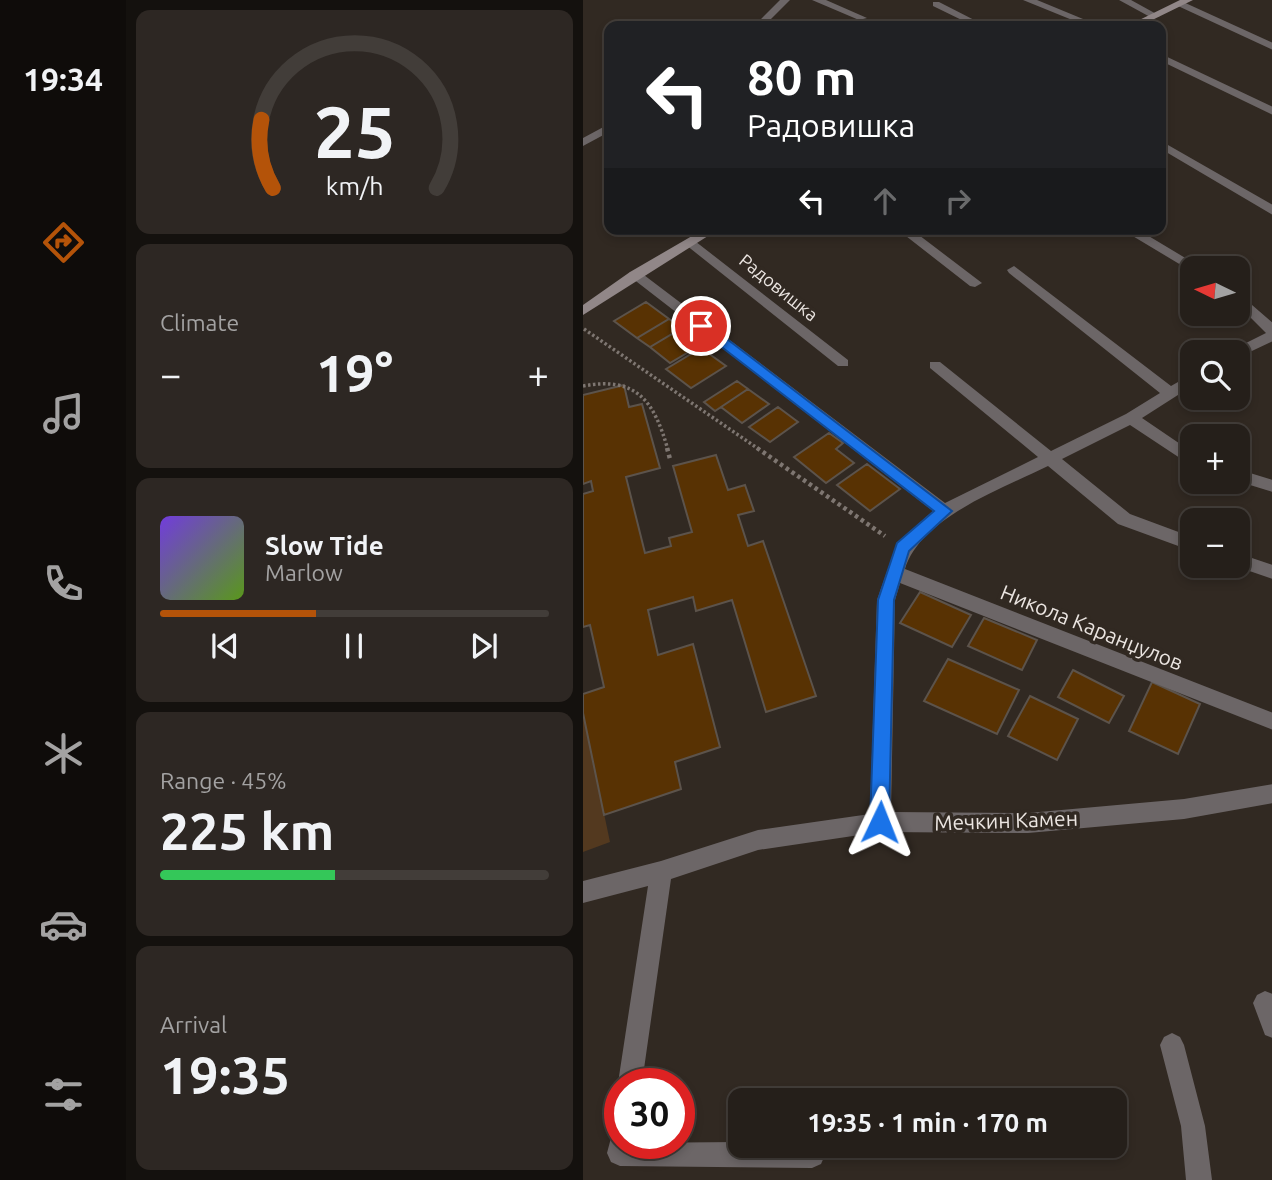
<!DOCTYPE html>
<html lang="en">
<head>
<meta charset="utf-8">
<style>
	:root { --surface:#251f1a; --page:#2d2723; --text:#f1f3f6; --muted:#a3a2a2; --line:#423d39; --accent:#b45309 }
	body { margin:0; font-family:Ubuntu,sans-serif; background:var(--page); color:var(--text); height:100vh; display:flex; flex-direction:column; font-size:26px; white-space:nowrap }
	* { box-sizing:border-box; margin:0 }
	p { font-size:23px; color:var(--muted) }
	.icon { flex:none; width:38px; height:38px; fill:none; stroke:currentColor; stroke-width:2; stroke-linecap:round; stroke-linejoin:round }
	.map { position:relative; flex:1; overflow:hidden }
	.sheet { display:flex; flex-direction:column; gap:10px; padding:10px; background:#14110e; width:457px }
	.sheet>* { flex:none }
	.hud { position:absolute; left:21px; top:21px; width:562px; height:214px; border-radius:14px; box-shadow:0 4px 10px #0003,0 0 0 2px var(--line); background:#202124; color:#fff; overflow:hidden }
	.needle { width:46px; rotate:275deg }
	.fabs { position:absolute; left:597px; top:256px; display:grid; gap:14px }
	.fabs a { display:grid; place-items:center; width:70px; height:70px; border-radius:14px; background:var(--surface); box-shadow:0 4px 10px #0003,0 0 0 2px var(--line); font-size:35px }
	.speed { position:absolute; left:21px; top:1068px; display:flex; gap:14px; font-size:35px; font-weight:700; text-align:center }
	.speed>* { display:grid; place-content:center; width:91px; height:91px; border-radius:50%; background:var(--surface); box-shadow:0 4px 10px #0003,0 0 0 2px var(--line); line-height:1 }
	.speed .limit { border:10px solid #d22; background:#fff; color:#111 }
	.pin { position:absolute; display:grid; place-items:center; width:60px; height:60px; color:#fff; margin:-30px; border:4px solid #fff; border-radius:50%; box-shadow:0 2px 7px #0007 }
	.me { position:absolute; width:77px; margin:-38px; rotate:2deg; stroke-linejoin:round; filter:drop-shadow(0 0 5px #0008) }
	.turn { display:flex; align-items:center; gap:24px; height:147px; padding:0 28px; font-size:32px }
	.turn .icon { width:91px; height:91px; stroke-width:2.5 }
	.turn b { display:block; font-size:49px; line-height:60px }
	.lanes { display:flex; align-items:center; height:66px; padding:0 28px; background:#0003; justify-content:center; gap:35px; direction:ltr }
	.lanes .off { opacity:.35 }
	.big { font-size:52px; font-weight:700; line-height:1.1 }
	.sheet .widget { flex:1; display:flex; flex-direction:column; justify-content:center; gap:10px; min-width:0; padding:0 24px; border-radius:14px; background:var(--page) }
	.sheet .dial { align-items:center; gap:0 }
	.dial svg { height:182px; overflow:visible; fill:none; stroke:var(--line); stroke-width:7; stroke-linecap:round; text-anchor:middle }
	.dial text { fill:var(--text); stroke:none }
	.song { display:flex; align-items:center; gap:21px }
	.cover { width:84px; height:84px; border-radius:10px; background:linear-gradient(135deg,hsl(260 70% 55%),hsl(90 70% 35%)) }
	.played { height:7px; border-radius:4px; background:linear-gradient(90deg,var(--accent) 40%,var(--line) 40%) }
	.keys { display:flex; justify-content:space-around; direction:ltr }
	.heat { display:flex; justify-content:space-between; align-items:center; font-size:38px; direction:ltr }
	.charge { height:10px; border-radius:5px; background:linear-gradient(90deg,#34c759 45%,var(--line) 0) }
	.trip { position:absolute; left:145px; top:1088px; width:399px; height:70px; border-radius:14px; background:var(--surface); box-shadow:0 4px 10px #0003,0 0 0 2px var(--line); font-weight:700; line-height:70px; text-align:center }
	main { display:flex; flex:1; min-height:0 }
	.dock { display:flex; flex-direction:column; width:126px; justify-content:space-around; align-items:center; background:#0f0c0a; color:var(--muted) }
	.dock .icon { width:49px; height:49px }
	.dock .active { color:var(--accent) }
	.dock b { font-size:32px; color:var(--text) }
	.map>svg:first-child { display:block }
	.green { fill:#53391f }
	.building { fill:#583203; stroke:#5c534b; stroke-width:2 }
	.lines { fill:none; stroke-linecap:round; stroke-linejoin:round }
	.path-far1 { stroke:#7e7671; stroke-width:3.5; stroke-dasharray:2.5 2.5; stroke-linecap:butt }
	.path { stroke:#7e7671; stroke-width:4.5; stroke-dasharray:3.5 3.5; stroke-linecap:butt }
	.street { fill:#6c6667; fill-rule:evenodd }
	.secondary { fill:#918788; fill-rule:evenodd }
	.route { fill:#1a73e8; stroke:#114b97; stroke-width:2 }
	.labels { text-anchor:middle; dominant-baseline:central; stroke-width:7; stroke-linejoin:round; paint-order:stroke }
	.far-street-label { font-size:18px; fill:#ebe5e1; stroke:#312922 }
	.street-label { font-size:21px; fill:#ebe5e1; stroke:#312922 }
</style>
</head>
<body>
<main>
<nav class="dock">
<b>19:34</b>
<svg class="icon active" aria-label="directions" viewBox="0 0 24 24"><path d="M12 3l9 9-9 9-9-9zM9 14v-3h6M13 9l2 2-2 2"/></svg>
<svg class="icon" aria-label="music" viewBox="0 0 24 24"><path d="M9 18V5l10-2v13"/><circle cx="6" cy="18" r="3"/><circle cx="16" cy="16" r="3"/></svg>
<svg class="icon" aria-label="phone" viewBox="0 0 24 24"><path d="M5 4h4l2 5-3 2q2 4 5 5l2-3 5 2v4C11 20 4 13 5 4z"/></svg>
<svg class="icon" aria-label="climate" viewBox="0 0 24 24"><path d="M12 3v18M4 7l16 10M4 17L20 7"/></svg>
<svg class="icon" aria-label="car" viewBox="0 0 24 24"><path d="M5 17H2v-5l4-1 3-4h7l3 4 3 1v5h-3M9 17h6M6 11h13"/><circle cx="7" cy="17" r="2"/><circle cx="17" cy="17" r="2"/></svg>
<svg class="icon" aria-label="filters" viewBox="0 0 24 24"><path d="M4 7h16M4 17h16"/><circle cx="9" cy="7" r="2"/><circle cx="15" cy="17" r="2"/></svg>
</nav>
<section class="sheet">
<div class="widget dial"><svg viewBox="0 0 100 80">
<path d="M14 69A42 42 0 1 1 86 69"/>
<path d="M14 69A42 42 0 0 1 9 39" stroke="#b45309"/>
<text x="50" y="56" font-size="32" font-weight="700">25</text>
<text x="50" y="72" font-size="11">km/h</text>
</svg></div>
<div class="widget"><p>Climate</p>
<div class="heat"><a>−</a><b class="big">19°</b><a>+</a></div>
</div>
<div class="widget">
<div class="song"><i class="cover"></i><div><b>Slow Tide</b><p>Marlow</p></div></div>
<div class="played"></div>
<div class="keys"><svg class="icon" aria-label="previous" viewBox="0 0 24 24"><path d="M18 5L8 12l10 7zM5 5v14"/></svg><svg class="icon" aria-label="pause" viewBox="0 0 24 24"><path d="M8 5v14M16 5v14"/></svg><svg class="icon" aria-label="next" viewBox="0 0 24 24"><path d="M6 5l10 7-10 7zM19 5v14"/></svg></div>
</div>
<div class="widget"><p>Range · 45%</p><b class="big">225 km</b><div class="charge"></div></div>
<div class="widget"><p>Arrival</p><b class="big">19:35</b></div>
</section>
<div class="map">
<svg width="690" height="1180" viewBox="0 0 690 1180">
	<rect width="100%" height="100%" fill="#312922"/>
	<path class="green" d="M0,713L27,842L0,852Z"/>
	<path class="building" d="M63,302L86,319L54,338L31,321Z
		M86,319L99,328L67,347L54,338Z
		M99,328L119,344L87,363L67,347Z
		M118,348L143,366L108,388L83,369Z
		M154,381L165,389L132,411L121,402Z
		M41,385L46,407L59,404L77,468L43,477L62,553L88,546L86,538L109,532L90,466L133,455L145,490L162,485L171,511L155,515L165,546L180,541L233,696L183,712L149,600L113,611L110,597L65,610L75,655L110,644L137,747L92,762L98,789L21,815L0,713V694L21,687L7,625L0,627V494L10,491L8,481L0,484V395Z
		M165,389L186,404L159,423L138,407Z
		M195,407L215,422L187,442L166,427Z
		M246,433L260,443L253,449L271,463L243,483L211,457Z
		M284,464L317,489L287,511L254,485Z
		M337,592L388,615L369,647L317,623Z
		M401,618L454,640L439,670L385,646Z
		M365,659L436,690L414,734L341,701Z
		M490,670L541,696L526,723L475,697Z
		M569,682L617,704L595,754L546,731Z
		M447,696L495,719L474,760L425,736Z"/>
	<g class="lines">
		<path class="path-far1" d="M1,329L177,450
			M0,386C54,376 71,401 85,450"/>
		<path class="path" d="M84,448L87,459
			M174,448L302,536"/>
		<path class="street" d="M197,0H207L181,26H171Z
			M229,0H243L284,18L276,20Z
			M440,0H454L517,26H504Z
			M536,0H548L577,16L569,18Z
			M598,1L690,43V50L595,6L593,4Z
			M350,2H356L403,26H391L350,6Z
			M578,54L690,107V115L578,61Z
			M26,124V132L0,146V138Z
			M578,141L690,205V215L578,149Z
			M314,229H328L399,283L392,287L387,286Z
			M538,229H554L619,268H609L608,271Z
			M108,238L265,360V366H255L103,245L102,242Z
			M431,266L588,386L609,374V386L559,418L609,452V466L547,425L479,459L547,514L609,537V551L535,524L465,466C419,489 338,517 322,569L690,713V730L317,583L312,600L308,812L445,813L601,799L690,784V803L601,819L445,833L297,832L175,850L88,879L59,1083H37V1087L35,1083L65,886L0,903V881L78,861L175,830L287,814L294,600L314,543L350,511L45,275L47,272H57L362,503L455,457L347,368V362H357L468,451L543,414L577,393L426,273L424,270Z
			M654,292L690,323V341L654,358V352H648L649,350L683,333L654,304Z
			M654,469L690,480V492L654,481Z
			M654,553L690,565V579L649,565H654Z
			M682,991L690,994V1038L682,1035L670,1003L674,995Z
			M589,1033L597,1037L601,1045L622,1126L629,1180H603L598,1126L577,1045L581,1037Z
			M37,1131V1143L158,1142V1146H238L242,1155L238,1164L229,1168L37,1166L28,1162L24,1153L29,1134Z"/>
		<path class="secondary" d="M597,0H610L557,26H544Z
			M121,229H136L0,315V305L47,272Z"/>
	</g>
	<path class="route" d="M114,323H123L369,511L326,551L311,600L306,822L303,829L297,832L290,829L287,822L295,600L314,543L351,511L114,328Z"/>
	<g class="labels">
		<g class="far-street-label">
			<text transform="translate(196 287) rotate(39)">Радовишка</text>
		</g>
		<g class="street-label">
			<text transform="translate(509 627) rotate(22)">Никола Каранџулов</text>
			<text transform="translate(423 820) rotate(-2)">Мечкин Камен</text>
		</g>
	</g>
</svg>
<div class="fabs">
<a><svg class="needle" viewBox="-14 -14 28 28"><path d="M0-13l5 13h-10z" fill="#e53935"/><path d="M0 13l5-13h-10z" fill="#a3a2a2"/></svg></a>
<a><svg class="icon" aria-label="search" viewBox="0 0 24 24"><circle cx="10" cy="10" r="6"/><path d="M15 15l6 6"/></svg></a>
<a>+</a>
<a>−</a>
</div>
<div class="speed"><div class="limit">30</div></div>
<div class="pin" style="left:118px;top:326px;background:#d93025"><svg class="icon" aria-label="arrive" viewBox="0 0 24 24"><path d="M6 21V4h12l-3 4 3 4H6"/></svg></div>
<svg class="me" style="left:297px;top:822px" viewBox="-20 -20 40 40"><path d="M0-17L14 15 0 8-14 15z" fill="#1a73e8" stroke="#fff" stroke-width="4"/></svg>
<div class="trip">19:35 · 1 min · 170 m</div>
<div class="hud">
<div class="turn"><svg class="icon" aria-label="left" viewBox="0 0 24 24"><path d="M17 20v-9H6M10 6l-5 5 5 5"/></svg><div><b>80 m</b>Радовишка</div></div>
<div class="lanes"><svg class="icon" aria-label="left" viewBox="0 0 24 24"><path d="M17 20v-9H6M10 6l-5 5 5 5"/></svg><svg class="icon off" aria-label="ahead" viewBox="0 0 24 24"><path d="M12 20V5M6 11l6-6 6 6"/></svg><svg class="icon off" aria-label="right" viewBox="0 0 24 24"><path d="M7 20v-9h11M14 6l5 5-5 5"/></svg></div>
</div>
</div>
</main>
</body>
</html>
